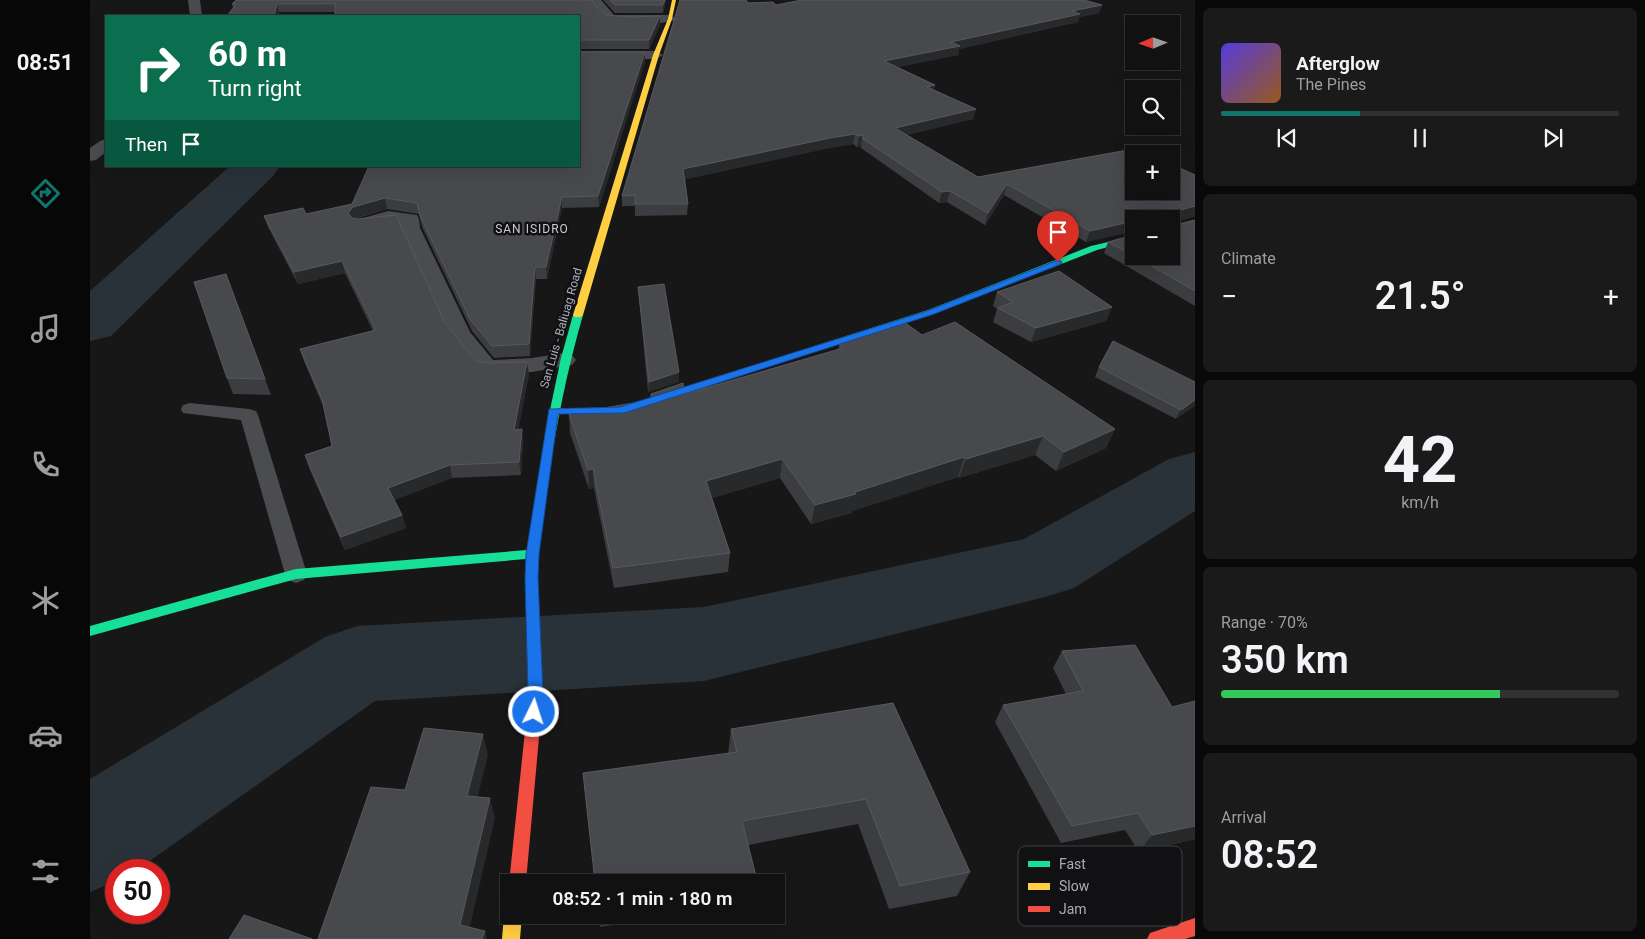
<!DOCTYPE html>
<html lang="en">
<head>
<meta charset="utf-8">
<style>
	:root { --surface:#111; --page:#1a1a1a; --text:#f1f3f6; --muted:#9c9d9f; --line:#303131; --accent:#0f766e }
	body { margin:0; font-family:Roboto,sans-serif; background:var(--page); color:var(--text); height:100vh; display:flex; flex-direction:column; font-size:19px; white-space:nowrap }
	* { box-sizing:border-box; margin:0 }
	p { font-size:16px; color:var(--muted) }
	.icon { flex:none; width:28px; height:28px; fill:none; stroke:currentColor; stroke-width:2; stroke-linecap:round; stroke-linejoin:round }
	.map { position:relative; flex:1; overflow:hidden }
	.drawer { display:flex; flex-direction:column; gap:8px; padding:8px; background:#090909; width:450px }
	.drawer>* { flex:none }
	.banner { position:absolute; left:15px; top:15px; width:475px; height:152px; border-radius:0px; box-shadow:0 5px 20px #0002,0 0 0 1px var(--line); background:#0b6e4f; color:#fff; overflow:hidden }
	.needle { width:32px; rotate:268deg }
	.controls { position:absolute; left:1035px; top:15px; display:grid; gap:10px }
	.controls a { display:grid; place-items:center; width:55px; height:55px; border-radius:0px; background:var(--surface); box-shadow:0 5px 20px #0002,0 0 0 1px var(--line); font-size:25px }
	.speed { position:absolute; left:15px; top:859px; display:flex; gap:10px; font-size:25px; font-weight:700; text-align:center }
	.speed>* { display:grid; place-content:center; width:65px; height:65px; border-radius:50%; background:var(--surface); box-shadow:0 5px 20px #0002,0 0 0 1px var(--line); line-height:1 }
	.speed .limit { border:8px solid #d22; background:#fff; color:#111 }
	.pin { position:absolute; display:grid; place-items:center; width:42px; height:42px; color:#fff; margin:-51px -21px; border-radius:50% 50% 50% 0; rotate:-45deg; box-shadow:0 0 5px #0007 }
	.pin .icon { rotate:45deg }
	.me { position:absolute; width:55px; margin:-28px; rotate:4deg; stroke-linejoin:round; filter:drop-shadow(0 0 4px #0008) }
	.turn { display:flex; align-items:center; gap:18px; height:105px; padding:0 20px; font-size:22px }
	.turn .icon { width:65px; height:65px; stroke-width:2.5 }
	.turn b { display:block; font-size:35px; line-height:42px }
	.then { display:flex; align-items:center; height:48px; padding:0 20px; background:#0003; gap:10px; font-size:19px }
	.big { font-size:38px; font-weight:600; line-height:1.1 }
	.drawer .widget { flex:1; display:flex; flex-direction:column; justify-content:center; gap:8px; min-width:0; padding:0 18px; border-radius:8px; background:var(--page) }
	.drawer .dial { align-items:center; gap:0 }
	.dial b { font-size:65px; line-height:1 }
	.song { display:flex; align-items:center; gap:15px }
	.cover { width:60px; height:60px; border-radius:8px; background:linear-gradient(135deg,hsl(250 70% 55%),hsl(30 70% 35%)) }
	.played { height:5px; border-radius:2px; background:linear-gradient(90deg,var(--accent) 35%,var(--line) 35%) }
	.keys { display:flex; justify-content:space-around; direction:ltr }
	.heat { display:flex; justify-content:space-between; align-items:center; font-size:28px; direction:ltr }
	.charge { height:8px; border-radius:4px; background:linear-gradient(90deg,#34c759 70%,var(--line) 0) }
	.trip { position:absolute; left:410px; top:874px; width:285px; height:50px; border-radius:0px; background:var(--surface); box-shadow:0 5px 20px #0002,0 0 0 1px var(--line); font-weight:600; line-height:50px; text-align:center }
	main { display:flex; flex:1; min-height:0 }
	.tabs { display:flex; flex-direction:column; width:90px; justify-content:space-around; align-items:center; background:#070707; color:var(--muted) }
	.tabs .icon { width:35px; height:35px }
	.tabs .on { color:var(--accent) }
	.tabs b { font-size:22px; color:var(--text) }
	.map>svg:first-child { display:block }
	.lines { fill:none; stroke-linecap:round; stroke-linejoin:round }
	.river { fill:#2a3239; fill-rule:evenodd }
	.lane { fill:#4b4c50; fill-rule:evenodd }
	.street { fill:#4b4c50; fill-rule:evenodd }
	.fast { fill:#16e098; fill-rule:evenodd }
	.slow { fill:#ffcf43; fill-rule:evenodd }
	.jam { fill:#f24e42; fill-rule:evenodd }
	.wall { fill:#3c3d40 }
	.shaded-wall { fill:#28292a }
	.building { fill:#48494d; stroke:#57595e }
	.route { fill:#1a73e8; stroke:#114b97 }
	.labels { text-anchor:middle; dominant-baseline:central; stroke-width:5; stroke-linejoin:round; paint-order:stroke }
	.far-quarter-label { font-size:12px; letter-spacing:1px; fill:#c9ccd4; stroke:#111113 }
	.street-label { font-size:12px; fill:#a8adb8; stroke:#111113 }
	.key { fill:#111113; stroke:#3e4045; stroke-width:1 }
	.key-label { font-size:14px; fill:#a8adb8 }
</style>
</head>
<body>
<main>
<nav class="tabs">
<b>08:51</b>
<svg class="icon on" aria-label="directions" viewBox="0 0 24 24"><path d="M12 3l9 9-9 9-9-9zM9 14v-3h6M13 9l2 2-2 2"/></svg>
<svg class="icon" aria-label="music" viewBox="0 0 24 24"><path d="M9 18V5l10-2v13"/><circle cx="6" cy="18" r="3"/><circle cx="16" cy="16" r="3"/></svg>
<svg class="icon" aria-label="phone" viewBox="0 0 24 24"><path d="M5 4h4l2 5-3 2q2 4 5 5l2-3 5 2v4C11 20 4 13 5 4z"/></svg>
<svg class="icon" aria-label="climate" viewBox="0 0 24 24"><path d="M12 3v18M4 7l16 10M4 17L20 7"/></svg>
<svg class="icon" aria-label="car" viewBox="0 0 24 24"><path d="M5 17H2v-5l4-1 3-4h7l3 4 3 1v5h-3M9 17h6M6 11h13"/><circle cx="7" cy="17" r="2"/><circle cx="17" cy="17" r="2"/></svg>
<svg class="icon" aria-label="filters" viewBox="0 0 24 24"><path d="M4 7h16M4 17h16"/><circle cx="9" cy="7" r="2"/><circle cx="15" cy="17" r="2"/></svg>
</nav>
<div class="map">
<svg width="1105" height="939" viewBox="0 0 1105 939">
	<rect width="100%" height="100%" fill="#171717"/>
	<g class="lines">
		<path class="river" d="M140,166H190L183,176L21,336L0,341V291Z
			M1105,452V511L984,588L955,597L614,681L285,701L47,870H26V881L0,892V779L235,637L267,626L614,607L934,539L1079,459Z"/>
		<path class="lane" d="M100,403L159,409L166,411L168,415L217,574L214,580L206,583L198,580L195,574L151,420L93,413L91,409L93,405Z"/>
		<path class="street" d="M98,0H110L112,16H100Z
			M499,0H511L524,15H580L586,19C580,25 526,25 517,21C510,18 504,6 499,0Z
			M489,51H566L573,55L566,59H489Z
			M16,139V152L6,160L0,161V148L10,141Z
			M298,211L327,215L329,219L330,228L380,332L403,360L442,358L474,353L482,355L486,360L482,365L442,372L397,374L389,372L359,334L310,228V224C294,222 280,231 266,228L263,224L266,220Z"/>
		<path class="fast" d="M1044,236V240L1007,250L844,314L671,369H665L663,367L665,365L838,310L1001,246Z
			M488,312L493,315C477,370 466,426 458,482C453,519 447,555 448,592L447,596L442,597L437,596L436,592V559L206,579L0,636V626L206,569L437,550L457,424L471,358L483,315Z"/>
		<path class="slow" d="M582,0H586L582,19L569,55L493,315L491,317H485L483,315L563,55L578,19Z
			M668,364L671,365L673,367L671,369L531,414H463L458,411L463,408H530Z
			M419,908V915H432L430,939H412L414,915Z"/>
		<path class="jam" d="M442,587L447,588L448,592L453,693L436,882L419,883L439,693L436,592L437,588Z
			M1105,918V936L1095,939H1057L1060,933Z"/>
	</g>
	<path class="wall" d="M513,0H576L573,13H525Z
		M590,0H656L658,3L683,2L686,5L712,0H994L1012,5L1009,13L989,17L988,22L869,49L868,55L807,67L845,85L844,90L886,109L883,119L816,135L888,177L1049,148L1060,154H1044V191H1081V164L1105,175V216L1084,222L1085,225L1105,220V306L1014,253L1018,242L1044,235V256H1081V219H1044V231L996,242L914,195L895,225L857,202L849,203L771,148V146L767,147L763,144L739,148L595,179L598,204L597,215L545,216V206H532V196Z
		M142,4L505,5L516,15L570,25L559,49H489V16L245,12H189L188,16H137L143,8Z
		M555,61L509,207L472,208L457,279H446L440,356L404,358L382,331L332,227L329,214L297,209L265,219L355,323L386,361L439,374L428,429H432L433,441L431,475L362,478L304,500L312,515L316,528L255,550L219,468L215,455L242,446L233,406L214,361L210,349L283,331L255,273L208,284L178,227L174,216L216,214L262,204L489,166Z
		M548,287L589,382L558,392L549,296Z
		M907,292L1022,307L1016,321L941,342L903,322L907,309L903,306Z
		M832,335L1025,429L1016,448L966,471L945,455L869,478L868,477L762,511V513L721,524L690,478L622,498L640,553L638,572L524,588L504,488L499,489L480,433L479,414L561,400V394H595L748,350L749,344Z
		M1009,367L1105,382L1086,419L1005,377Z
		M137,378L175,379L181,395L143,394Z
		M972,651L1105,839L1049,852L1035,830L971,843L905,722L913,705L976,694L963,668Z
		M803,703L880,872L867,896L799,909L768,824L658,845L667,880L666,882H505L493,773L638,754L641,729Z
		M508,915H590L510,927Z"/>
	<path class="shaded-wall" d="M575,0H576L573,13V5Z
		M187,4L189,12L188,16H184Z
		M1012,5L1009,13L989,17L988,22L869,49L868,55L793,70L794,61L861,42L982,11Z
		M570,16V25L559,49V40Z
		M555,52V61L509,207L508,196Z
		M845,85L843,95L837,87Z
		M886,109L883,119L803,138L805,128Z
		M765,134L763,144L739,148L593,180V169L740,138Z
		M774,135L772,138L771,146L767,147L769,136Z
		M917,184L914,195L895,225L898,213Z
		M860,191L857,202L849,203L852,192Z
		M472,197V208L457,279L456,267Z
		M295,198L297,209L265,218L261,224L258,213L263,207Z
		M1105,206V216L1081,222L1084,212Z
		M1044,221V231L996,242L1000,231Z
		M252,261L255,273L208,284L204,272Z
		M445,267L446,279L440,356L439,344Z
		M1022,307L1016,321L941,342L946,328Z
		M437,362L439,374L426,443L424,430Z
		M589,372V382L558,392L559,382Z
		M1105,400V406L1086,419L1091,410Z
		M432,429L433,441L431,475L429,462Z
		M1025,429L1016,448L966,471L974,452Z
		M953,436L945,455L869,478L876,459Z
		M874,457L868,477L762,511V513L721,524L725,505Z
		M692,459L690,478L615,500L616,481Z
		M360,465L362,478L301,501L298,488Z
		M503,469L504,488L499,489L498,470Z
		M312,515L316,528L255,550L251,537Z
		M393,734L398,755L383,816L377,796Z
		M400,798L405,818L377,939L370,925Z
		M1105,826V839L1049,852L1062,835Z
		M395,931L397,939H392Z"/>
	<path class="building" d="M146,0H502L505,5L516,15L541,17L570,16L559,40H489V16H245V4H187L184,16H137L146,4H142Z
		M520,0H575L573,5H525Z
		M590,0H656L658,3L683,2L686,5L712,0H994L1012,5L982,11L990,14L861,42L870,46L794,61L845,85L837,87L886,109L805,128L888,177L1049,148L1060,154H1044V191H1081V164L1105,175V206L1084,212L1085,225L1105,220V291L1044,256H1081V219H1044V221L1000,231L917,184L898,213L860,191L852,192L772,138L774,135L769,136L765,134L740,138L593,169L598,204H545V195L532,196Z
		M489,52H555L508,196L472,197L456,267H445L439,344L402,346L380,319L330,216L327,203L295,198L263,207L258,213L262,218L268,219L306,215L355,323L386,361L395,363L437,362L424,430L432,429L429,462L360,465L298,488L312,515L251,537L215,455L242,446L232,399L210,349L286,330L252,261L204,272L174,216L213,208L216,214L262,204L279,166H489Z
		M1044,235V256L1018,242Z
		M969,271L1022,307L946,328L908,308L923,302L907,292Z
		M136,274L175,379L137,378L104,282Z
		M574,284L589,372L559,382L548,287Z
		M814,322L832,335L865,322L1025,429L974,452L953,436L876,459L874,457L765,492L766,494L725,505L692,459L616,481L640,553L523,568L503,469L498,470L479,414L561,400V394L593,383L595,394L753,348L749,344Z
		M1023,341L1105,382V400L1091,410L1009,367Z
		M1045,645L1082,707L1105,701V826L1062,835L1048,813L982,826L913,705L993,691L972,651Z
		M803,703L880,872L810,886L776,799L652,821L667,880L650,882H505L493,773L647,752L641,729Z
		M334,728L393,734L377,796L400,798L370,925L395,931L392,939H228L281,787L315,790Z
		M154,915L222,939H139Z"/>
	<path class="route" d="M968,260L972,262L971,264L844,314L534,413L468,414L449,554L448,578L453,693L449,716L444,718L439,716L436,712L438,693L435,578L436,554L459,409L530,407L837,311Z"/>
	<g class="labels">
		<g class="far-quarter-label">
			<text x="442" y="229">SAN ISIDRO</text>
		</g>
		<g class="street-label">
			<text transform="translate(471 328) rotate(-74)">San Luis - Baliuag Road</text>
		</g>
	</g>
	<rect x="928" y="846" width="164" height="80" rx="8" class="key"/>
	<rect x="938" y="861" width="22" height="6" fill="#16e098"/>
	<rect x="938" y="883" width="22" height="7" fill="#ffcf43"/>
	<rect x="938" y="906" width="22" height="6" fill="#f24e42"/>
	<g class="key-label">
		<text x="969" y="869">Fast</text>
		<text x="969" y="891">Slow</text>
		<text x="969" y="914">Jam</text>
	</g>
</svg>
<div class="controls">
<a><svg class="needle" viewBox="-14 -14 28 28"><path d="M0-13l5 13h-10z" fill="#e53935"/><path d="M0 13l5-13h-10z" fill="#9c9d9f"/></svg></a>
<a><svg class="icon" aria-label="search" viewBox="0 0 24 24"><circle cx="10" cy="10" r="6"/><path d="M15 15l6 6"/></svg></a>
<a>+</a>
<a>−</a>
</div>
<div class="speed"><div class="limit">50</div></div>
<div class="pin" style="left:968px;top:262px;background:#d93025"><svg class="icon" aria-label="arrive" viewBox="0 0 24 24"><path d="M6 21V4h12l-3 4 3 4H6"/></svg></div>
<svg class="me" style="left:444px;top:712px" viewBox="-20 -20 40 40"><circle r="17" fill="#1a73e8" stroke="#fff" stroke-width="3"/><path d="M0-11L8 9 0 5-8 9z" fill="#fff"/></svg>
<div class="trip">08:52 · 1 min · 180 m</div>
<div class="banner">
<div class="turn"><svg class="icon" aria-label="right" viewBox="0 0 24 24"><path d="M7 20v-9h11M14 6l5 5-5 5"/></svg><div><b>60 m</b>Turn right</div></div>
<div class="then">Then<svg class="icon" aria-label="arrive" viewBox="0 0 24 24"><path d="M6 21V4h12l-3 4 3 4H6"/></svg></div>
</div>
</div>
<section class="drawer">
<div class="widget">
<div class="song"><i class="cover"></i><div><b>Afterglow</b><p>The Pines</p></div></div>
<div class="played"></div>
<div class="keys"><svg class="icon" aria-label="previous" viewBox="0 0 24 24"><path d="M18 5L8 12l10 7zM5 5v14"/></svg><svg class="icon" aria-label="pause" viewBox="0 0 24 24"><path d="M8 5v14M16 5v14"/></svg><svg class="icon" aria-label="next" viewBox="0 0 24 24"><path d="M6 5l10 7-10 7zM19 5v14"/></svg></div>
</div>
<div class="widget"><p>Climate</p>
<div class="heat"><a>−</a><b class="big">21.5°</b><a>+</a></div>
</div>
<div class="widget dial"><b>42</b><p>km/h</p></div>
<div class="widget"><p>Range · 70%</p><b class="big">350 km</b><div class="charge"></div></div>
<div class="widget"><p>Arrival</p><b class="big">08:52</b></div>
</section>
</main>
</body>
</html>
